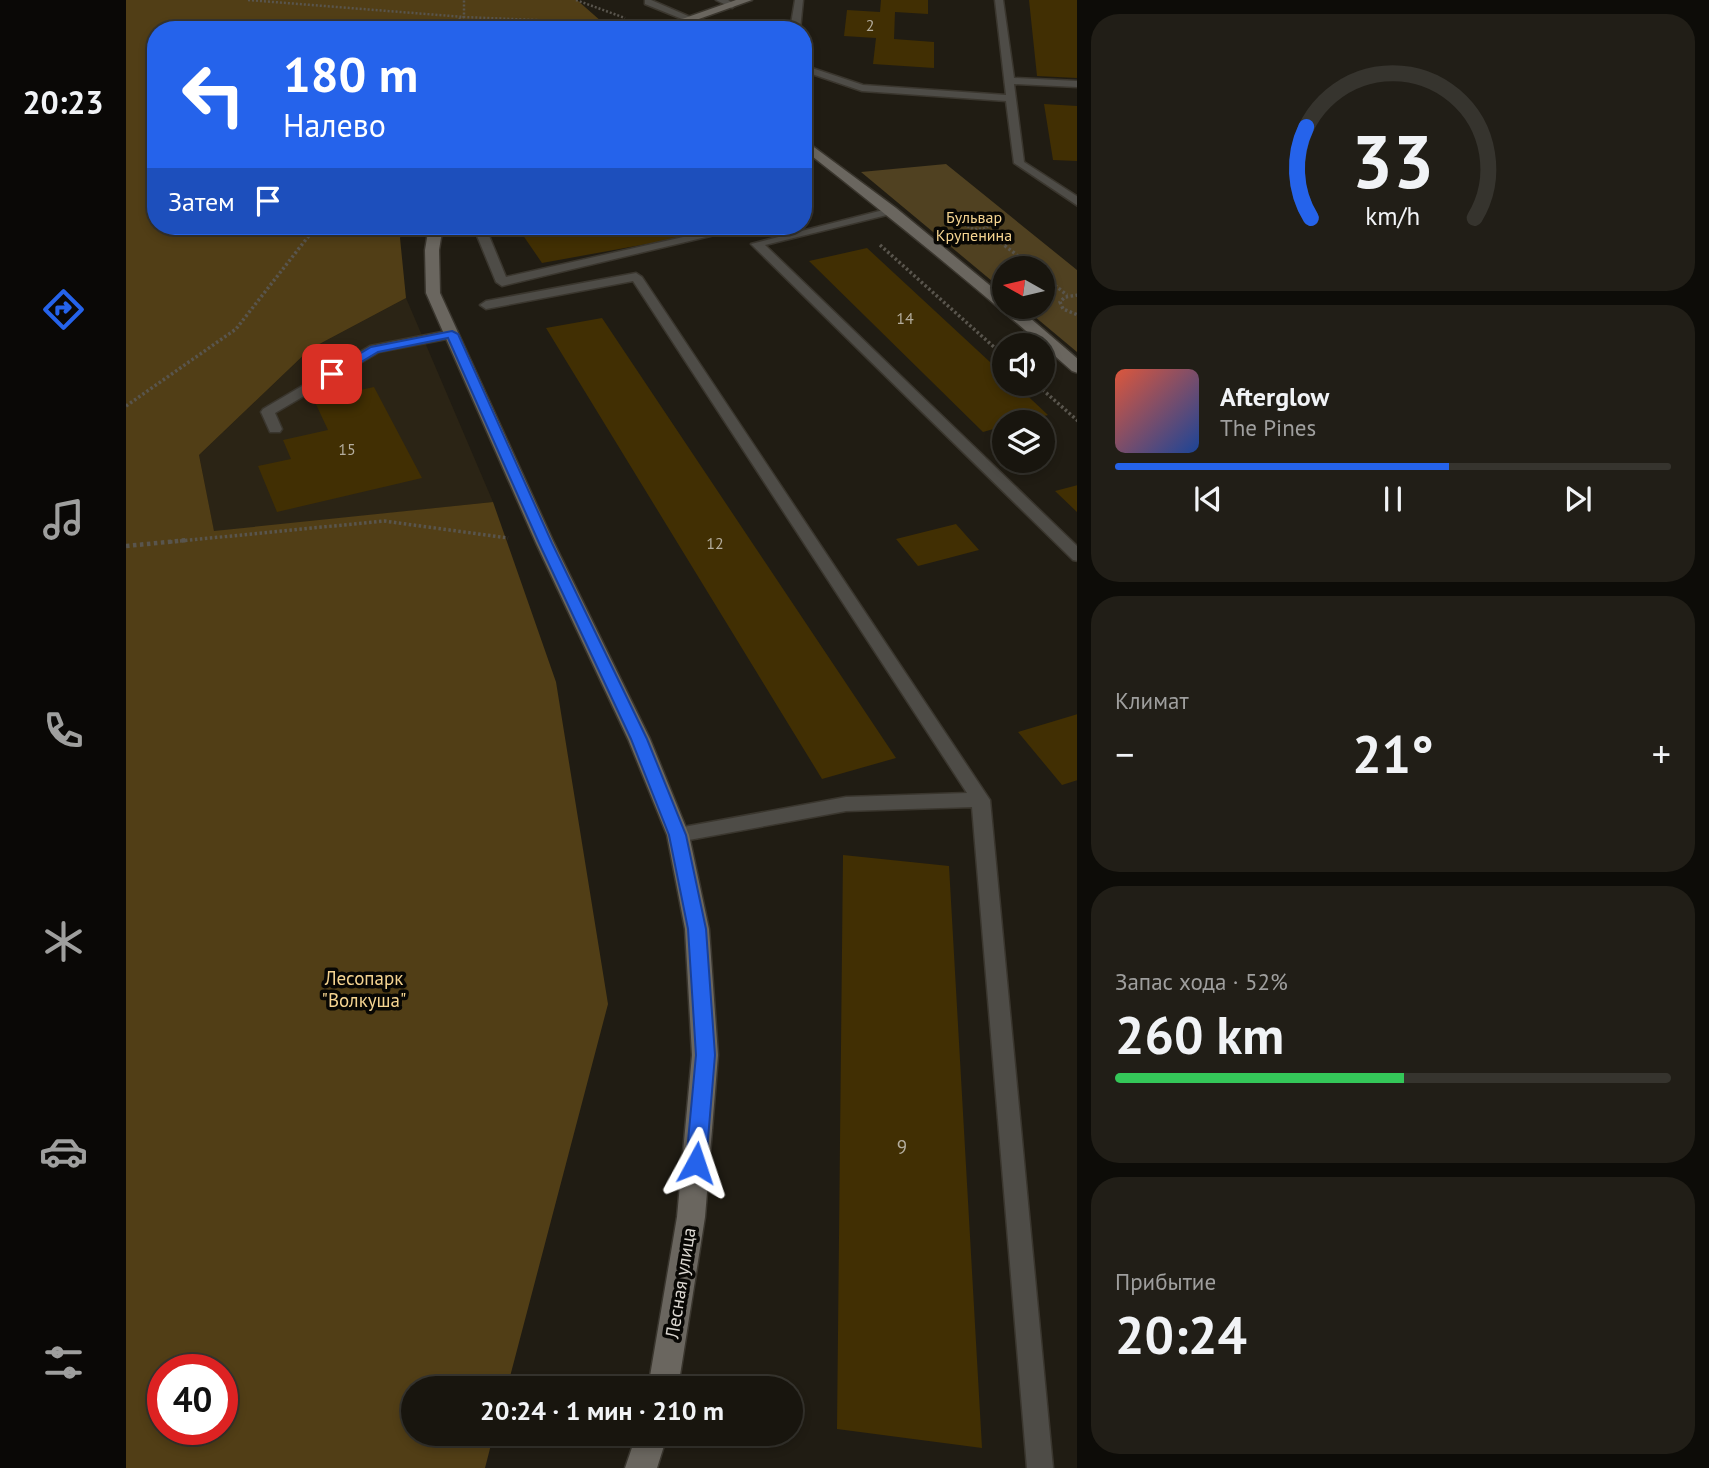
<!DOCTYPE html>
<html lang="ru">
<head>
<meta charset="utf-8">
<style>
	:root { --surface:#18150e; --page:#211e17; --text:#f1f3f6; --muted:#9f9f9e; --line:#36342e; --accent:#2563eb }
	body { margin:0; font-family:"PT Sans",sans-serif; background:var(--page); color:var(--text); height:100vh; display:flex; flex-direction:column; font-size:26px; white-space:nowrap }
	* { box-sizing:border-box; margin:0 }
	p { font-size:23px; color:var(--muted) }
	.icon { flex:none; width:38px; height:38px; fill:none; stroke:currentColor; stroke-width:2; stroke-linecap:round; stroke-linejoin:round }
	.map { position:relative; flex:1; overflow:hidden }
	.details { display:flex; flex-direction:column; gap:14px; padding:14px; background:#0d0c08; width:632px }
	.details>* { flex:none }
	.guide { position:absolute; left:21px; top:21px; width:665px; height:214px; border-radius:28px; box-shadow:0 4px 10px #0003,0 0 0 2px var(--line); background:#2563eb; color:#fff; overflow:hidden }
	.needle { width:46px; rotate:278deg }
	.tools { position:absolute; left:866px; top:256px; display:grid; gap:14px }
	.tools a { display:grid; place-items:center; width:63px; height:63px; border-radius:50%; background:var(--surface); box-shadow:0 4px 10px #0003,0 0 0 2px var(--line); font-size:35px }
	.speed { position:absolute; left:21px; top:1354px; display:flex; gap:14px; font-size:35px; font-weight:700; text-align:center }
	.speed>* { display:grid; place-content:center; width:91px; height:91px; border-radius:50%; background:var(--surface); box-shadow:0 4px 10px #0003,0 0 0 2px var(--line); line-height:1 }
	.speed .limit { border:10px solid #d22; background:#fff; color:#111 }
	.pin { position:absolute; display:grid; place-items:center; width:60px; height:60px; color:#fff; margin:-30px; border-radius:14px; box-shadow:0 4px 10px #0006 }
	.me { position:absolute; width:77px; margin:-38px; rotate:5deg; stroke-linejoin:round; filter:drop-shadow(0 0 5px #0008) }
	.turn { display:flex; align-items:center; gap:24px; height:147px; padding:0 21px; font-size:32px }
	.turn .icon { width:91px; height:91px; stroke-width:2.5 }
	.turn b { display:block; font-size:49px; line-height:60px }
	.then { display:flex; align-items:center; height:66px; padding:0 21px; background:#0003; gap:14px; font-size:26px }
	.big { font-size:52px; font-weight:800; line-height:1.1 }
	.details .card { flex:1; display:flex; flex-direction:column; justify-content:center; gap:10px; min-width:0; padding:0 24px; border-radius:28px; background:var(--page) }
	.details .dial { align-items:center; gap:0 }
	.dial svg { height:182px; overflow:visible; fill:none; stroke:var(--line); stroke-width:7; stroke-linecap:round; text-anchor:middle }
	.dial text { fill:var(--text); stroke:none }
	.song { display:flex; align-items:center; gap:21px }
	.cover { width:84px; height:84px; border-radius:10px; background:linear-gradient(135deg,hsl(10 70% 55%),hsl(220 70% 35%)) }
	.played { height:7px; border-radius:4px; background:linear-gradient(90deg,var(--accent) 60%,var(--line) 60%) }
	.keys { display:flex; justify-content:space-around; direction:ltr }
	.heat { display:flex; justify-content:space-between; align-items:center; font-size:38px; direction:ltr }
	.charge { height:10px; border-radius:5px; background:linear-gradient(90deg,#34c759 52%,var(--line) 0) }
	.trip { position:absolute; left:275px; top:1376px; width:402px; height:70px; border-radius:35px; background:var(--surface); box-shadow:0 4px 10px #0003,0 0 0 2px var(--line); font-weight:800; line-height:70px; text-align:center }
	main { display:flex; flex:1; min-height:0 }
	.tabs { display:flex; flex-direction:column; width:126px; justify-content:space-around; align-items:center; background:#0a0806; color:var(--muted) }
	.tabs .icon { width:49px; height:49px }
	.tabs .active { color:var(--accent) }
	.tabs b { font-size:32px; color:var(--text) }
	.map>svg:first-child { display:block }
	.built { fill:#2b2415 }
	.green { fill:#504121 }
	.forest { fill:#513e16; fill-rule:evenodd }
	.building { fill:#412f03 }
	.lines { fill:none; stroke-linecap:round; stroke-linejoin:round }
	.lane-casing { stroke:#3a362e; stroke-width:3 }
	.secondary-casing { stroke:#3a362e; stroke-width:3 }
	.path-far2 { stroke:#59554d; stroke-width:2.5; stroke-dasharray:2 2; stroke-linecap:butt }
	.path-far1 { stroke:#59554d; stroke-width:3.5; stroke-dasharray:2.5 2.5; stroke-linecap:butt }
	.path { stroke:#59554d; stroke-width:4.5; stroke-dasharray:3.5 3.5; stroke-linecap:butt }
	.lane { fill:#4e4c47; fill-rule:evenodd }
	.secondary { fill:#6a665f; fill-rule:evenodd }
	.route { fill:#2563eb; stroke:#184099; stroke-width:2 }
	.labels { text-anchor:middle; dominant-baseline:central; stroke-width:7; stroke-linejoin:round; paint-order:stroke }
	.number-label { font-size:16px; fill:#b4ad9e }
	.far-park-label { font-size:16px; fill:#f5d491; stroke:#080704 }
	.park-label { font-size:19px; fill:#f5d491; stroke:#080704 }
	.near-number-label { font-size:19px; fill:#b4ad9e }
	.street-label { font-size:19px; fill:#dbd7d1; stroke:#080704 }
</style>
</head>
<body>
<main>
<nav class="tabs">
<b>20:23</b>
<svg class="icon active" aria-label="directions" viewBox="0 0 24 24"><path d="M12 3l9 9-9 9-9-9zM9 14v-3h6M13 9l2 2-2 2"/></svg>
<svg class="icon" aria-label="music" viewBox="0 0 24 24"><path d="M9 18V5l10-2v13"/><circle cx="6" cy="18" r="3"/><circle cx="16" cy="16" r="3"/></svg>
<svg class="icon" aria-label="phone" viewBox="0 0 24 24"><path d="M5 4h4l2 5-3 2q2 4 5 5l2-3 5 2v4C11 20 4 13 5 4z"/></svg>
<svg class="icon" aria-label="climate" viewBox="0 0 24 24"><path d="M12 3v18M4 7l16 10M4 17L20 7"/></svg>
<svg class="icon" aria-label="car" viewBox="0 0 24 24"><path d="M5 17H2v-5l4-1 3-4h7l3 4 3 1v5h-3M9 17h6M6 11h13"/><circle cx="7" cy="17" r="2"/><circle cx="17" cy="17" r="2"/></svg>
<svg class="icon" aria-label="filters" viewBox="0 0 24 24"><path d="M4 7h16M4 17h16"/><circle cx="9" cy="7" r="2"/><circle cx="15" cy="17" r="2"/></svg>
</nav>
<div class="map">
<svg width="952" height="1468" viewBox="0 0 952 1468">
	<rect width="100%" height="100%" fill="#201c13"/>
	<path class="built" d="M280,298L367,502L88,532L73,455L184,349Z"/>
	<path class="green" d="M820,164L951,270V352L896,306H917V268H878V291L735,172Z"/>
	<path class="forest" d="M0,0H451L476,22L471,30H30V226H278L274,238L280,298L184,349L73,455L88,531L367,502L430,682L482,1004L381,1388H287V1433H368L359,1468H0ZM37,1370H96V1430H37Z"/>
	<path class="building" d="M755,0H802V14L769,12L768,39L808,42V68L747,64L750,38L718,36L721,10L754,12Z
		M903,0H952V78L911,76Z
		M918,104L952,106V161L927,160Z
		M403,226H557L565,236L416,263L392,228Z
		M741,248L878,375V383H888L922,415L896,422H878V426L857,432L683,261Z
		M476,318L770,758L696,779L420,328Z
		M248,387L296,478L151,512L132,466L165,459L157,440L202,430L188,400Z
		M952,485V513L929,491Z
		M830,524L853,550L792,566L770,539Z
		M952,714V780L936,785L892,732Z
		M717,855L823,866L856,1448L711,1429Z"/>
	<g class="lines">
		<defs>
			<path id="lane" d="M519,0H525L569,19L561,21L519,4Z
				M590,0H602L610,5L606,8Z
				M669,0H677L674,30H664Z
				M869,0H877L888,78L952,81V87L888,84L898,162L952,197V206L888,163L880,101L736,91L677,71V65L737,85L880,95Z
				M765,208L771,211L769,213L639,245L952,547V561L947,560L625,244Z
				M347,226H359L380,277L606,226H626L376,286L370,282Z
				M510,273L516,277L864,800L927,1468H901L846,807L720,811L552,842L545,840L543,835L545,830L552,828L720,797L841,793L507,281L360,309L354,305L360,301Z
				M326,330L331,331V337L253,352L149,413L156,429L154,432H144L135,412L137,409L244,346Z"/>
			<path id="secondary" d="M610,0H626L542,30H525Z
				M677,139L770,208L878,297V306H890L952,359V373L946,371C860,295 769,221 677,149Z
				M303,226H317L313,250L314,293L428,543L524,739L563,835L583,929L592,1055L579,1217L552,1388H522L551,1217L566,1055L559,929L541,835L502,739L410,543L300,293L299,250Z
				M511,1433H542L531,1468H499Z"/>
		</defs>
		<use href="#lane" class="lane-casing"/>
		<use href="#secondary" class="secondary-casing"/>
		<path class="path-far2" d="M122,0L338,17L505,24
			M450,0L499,18
			M307,30L338,17V0
			M841,215L856,216L866,224C855,232 844,230 834,221Z
			M859,230L865,235
			M184,235L191,226"/>
		<path class="path-far1" d="M863,233L907,268
			M754,245L878,356
			M917,276L941,295
			M952,295L939,297L934,302L937,309L952,315
			M909,383L952,421
			M0,406L110,329L185,233
			M44,542L258,521L382,538"/>
		<path class="path" d="M0,546L62,540"/>
		<use href="#lane" class="lane"/>
		<use href="#secondary" class="secondary"/>
	</g>
	<path class="route" d="M326,331L332,334L426,543L521,739L560,835L580,929L589,1055L580,1163L577,1170L570,1173L563,1170L560,1163L570,1055L562,929L543,835L505,739L413,543L322,338L252,352L210,377L200,374L245,347Z"/>
	<g class="labels">
		<g class="number-label">
			<text x="744" y="25">2</text>
			<text x="779" y="318">14</text>
			<text x="221" y="449">15</text>
			<text x="589" y="543">12</text>
		</g>
		<g class="far-park-label">
			<text x="848" y="217">Бульвар<tspan x="848" dy="18">Крупенина</tspan></text>
		</g>
		<g class="park-label">
			<text x="238" y="978">Лесопарк<tspan x="238" dy="22">"Волкуша"</tspan></text>
		</g>
		<g class="near-number-label">
			<text x="776" y="1147">9</text>
		</g>
		<g class="street-label">
			<text transform="translate(554 1283) rotate(-81)">Лесная улица</text>
		</g>
	</g>
</svg>
<div class="tools">
<a><svg class="needle" viewBox="-14 -14 28 28"><path d="M0-13l5 13h-10z" fill="#e53935"/><path d="M0 13l5-13h-10z" fill="#9f9f9e"/></svg></a>
<a><svg class="icon" aria-label="sound" viewBox="0 0 24 24"><path d="M4 9h4l5-4v14l-5-4H4zM17 9q2 3 0 6"/></svg></a>
<a><svg class="icon" aria-label="layers" viewBox="0 0 24 24"><path d="M12 4l9 5-9 5-9-5zM3 14l9 5 9-5"/></svg></a>
</div>
<div class="speed"><div class="limit">40</div></div>
<div class="pin" style="left:206px;top:374px;background:#d93025"><svg class="icon" aria-label="arrive" viewBox="0 0 24 24"><path d="M6 21V4h12l-3 4 3 4H6"/></svg></div>
<svg class="me" style="left:570px;top:1163px" viewBox="-20 -20 40 40"><path d="M0-17L14 15 0 8-14 15z" fill="#2563eb" stroke="#fff" stroke-width="4"/></svg>
<div class="trip">20:24 · 1 мин · 210 m</div>
<div class="guide">
<div class="turn"><svg class="icon" aria-label="left" viewBox="0 0 24 24"><path d="M17 20v-9H6M10 6l-5 5 5 5"/></svg><div><b>180 m</b>Налево</div></div>
<div class="then">Затем<svg class="icon" aria-label="arrive" viewBox="0 0 24 24"><path d="M6 21V4h12l-3 4 3 4H6"/></svg></div>
</div>
</div>
<section class="details">
<div class="card dial"><svg viewBox="0 0 100 80">
<path d="M14 69A42 42 0 1 1 86 69"/>
<path d="M14 69A42 42 0 0 1 12 29" stroke="#2563eb"/>
<text x="50" y="56" font-size="32" font-weight="700">33</text>
<text x="50" y="72" font-size="11">km/h</text>
</svg></div>
<div class="card">
<div class="song"><i class="cover"></i><div><b>Afterglow</b><p>The Pines</p></div></div>
<div class="played"></div>
<div class="keys"><svg class="icon" aria-label="previous" viewBox="0 0 24 24"><path d="M18 5L8 12l10 7zM5 5v14"/></svg><svg class="icon" aria-label="pause" viewBox="0 0 24 24"><path d="M8 5v14M16 5v14"/></svg><svg class="icon" aria-label="next" viewBox="0 0 24 24"><path d="M6 5l10 7-10 7zM19 5v14"/></svg></div>
</div>
<div class="card"><p>Климат</p>
<div class="heat"><a>−</a><b class="big">21°</b><a>+</a></div>
</div>
<div class="card"><p>Запас хода · 52%</p><b class="big">260 km</b><div class="charge"></div></div>
<div class="card"><p>Прибытие</p><b class="big">20:24</b></div>
</section>
</main>
</body>
</html>
